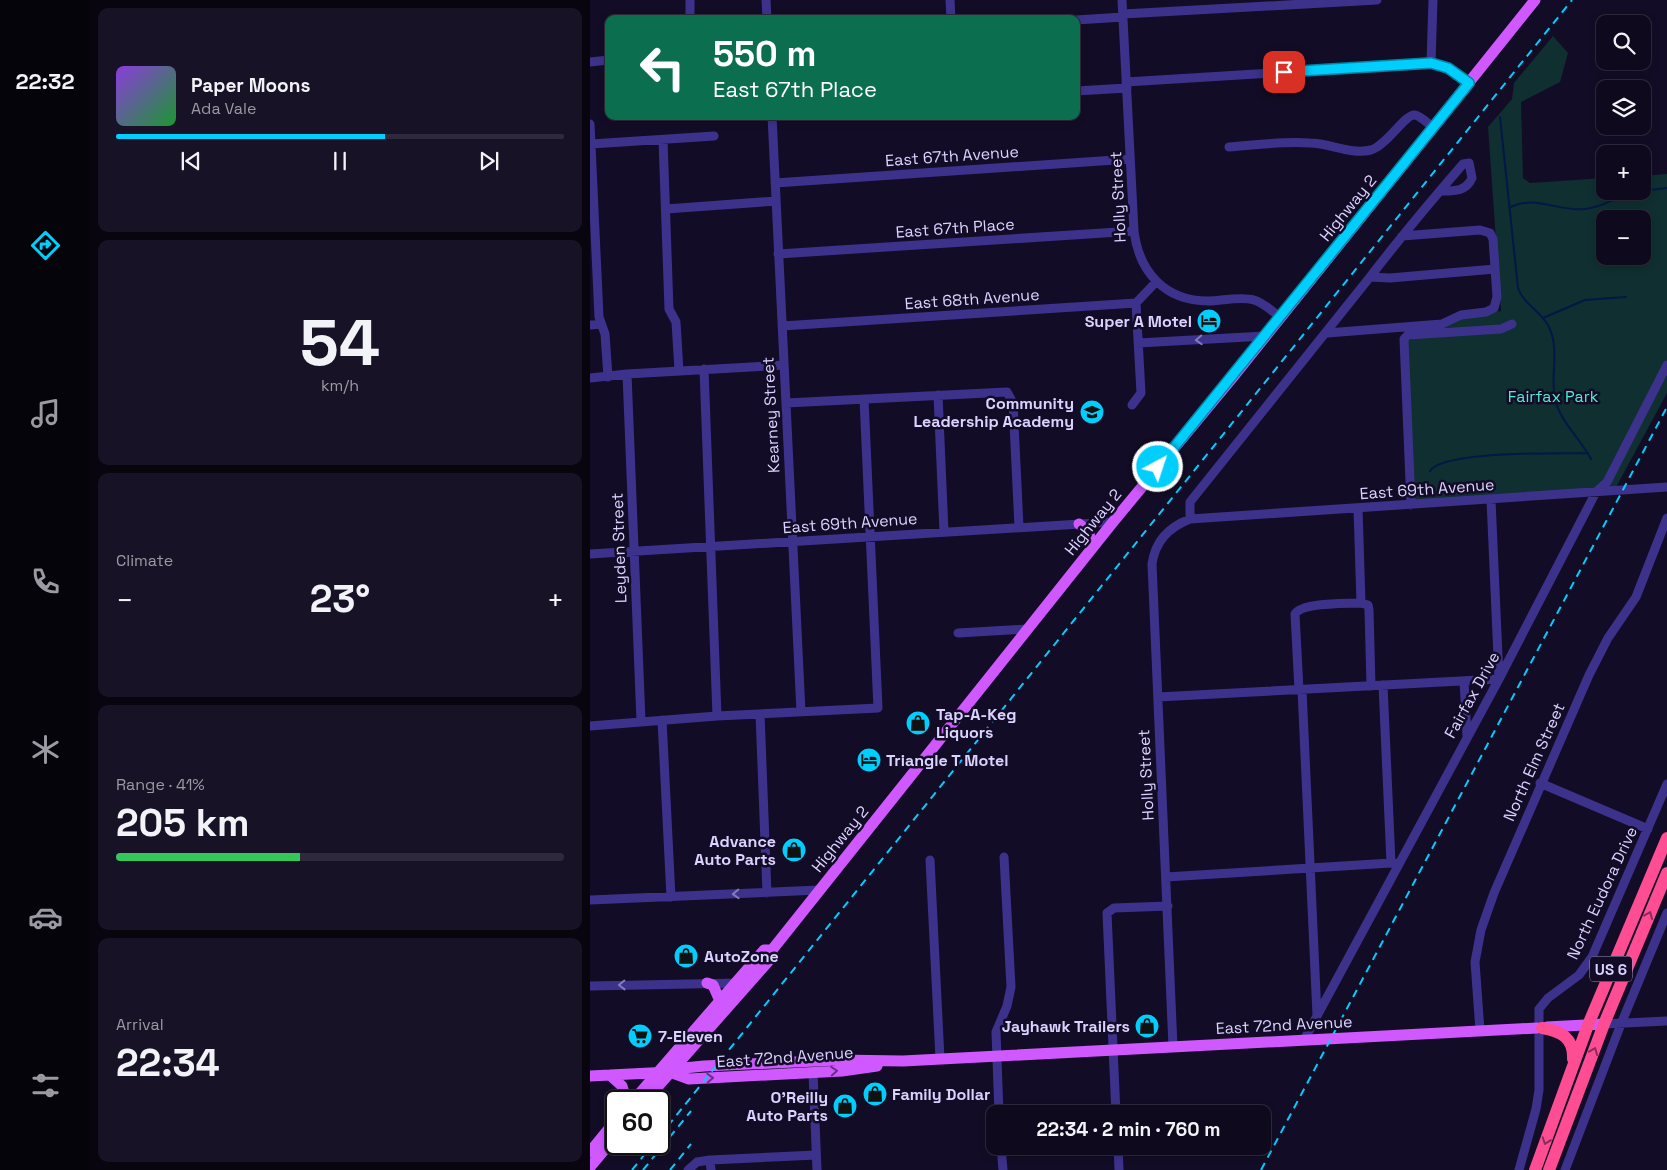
<!DOCTYPE html>
<html lang="en">
<head>
<meta charset="utf-8">
<style>
	:root { --surface:#0e091c; --page:#171225; --text:#f1f3f6; --muted:#9b9aa3; --line:#2e2a3b; --accent:#00cefd }
	body { margin:0; font-family:"Space Grotesk",sans-serif; background:var(--page); color:var(--text); height:100vh; display:flex; flex-direction:column; font-size:19px; white-space:nowrap }
	* { box-sizing:border-box; margin:0 }
	p { font-size:16px; color:var(--muted) }
	.icon { flex:none; width:28px; height:28px; fill:none; stroke:currentColor; stroke-width:2; stroke-linecap:round; stroke-linejoin:round }
	.map { position:relative; flex:1; overflow:hidden }
	.panel { display:flex; flex-direction:column; gap:8px; padding:8px; background:#08050f; width:500px }
	.panel>* { flex:none }
	.guide { position:absolute; left:15px; top:15px; width:475px; height:105px; border-radius:10px; box-shadow:0 2px 8px #0003,0 0 0 1px var(--line); background:#0b6e4f; color:#fff; overflow:hidden }
	.fabs { position:absolute; left:1006px; top:15px; display:grid; gap:10px }
	.fabs a { display:grid; place-items:center; width:55px; height:55px; border-radius:10px; background:var(--surface); box-shadow:0 2px 8px #0003,0 0 0 1px var(--line); font-size:25px }
	.speed { position:absolute; left:15px; top:1090px; display:flex; gap:10px; font-size:25px; font-weight:700; text-align:center }
	.speed>* { display:grid; place-content:center; width:65px; height:65px; border-radius:50%; background:var(--surface); box-shadow:0 2px 8px #0003,0 0 0 1px var(--line); line-height:1 }
	.speed .limit { border:2px solid #111; border-radius:8px; background:#fff; color:#111 }
	.pin { position:absolute; display:grid; place-items:center; width:42px; height:42px; color:#fff; margin:-21px; border-radius:10px; box-shadow:0 2px 8px #0006 }
	.me { position:absolute; width:55px; margin:-28px; rotate:40deg; stroke-linejoin:round; filter:drop-shadow(0 0 4px #0008) }
	.turn { display:flex; align-items:center; gap:18px; height:105px; padding:0 25px; font-size:22px }
	.turn .icon { width:65px; height:65px; stroke-width:2.5 }
	.turn b { display:block; font-size:35px; line-height:42px }
	.big { font-size:38px; font-weight:800; line-height:1.1 }
	.panel .tile { flex:1; display:flex; flex-direction:column; justify-content:center; gap:8px; min-width:0; padding:0 18px; border-radius:10px; background:var(--page) }
	.panel .dial { align-items:center; gap:0 }
	.dial b { font-size:65px; line-height:1 }
	.song { display:flex; align-items:center; gap:15px }
	.cover { width:60px; height:60px; border-radius:8px; background:linear-gradient(135deg,hsl(270 70% 55%),hsl(130 70% 35%)) }
	.played { height:5px; border-radius:2px; background:linear-gradient(90deg,var(--accent) 60%,var(--line) 60%) }
	.keys { display:flex; justify-content:space-around; direction:ltr }
	.heat { display:flex; justify-content:space-between; align-items:center; font-size:28px; direction:ltr }
	.charge { height:8px; border-radius:4px; background:linear-gradient(90deg,#34c759 41%,var(--line) 0) }
	.trip { position:absolute; left:396px; top:1105px; width:285px; height:50px; border-radius:10px; background:var(--surface); box-shadow:0 2px 8px #0003,0 0 0 1px var(--line); font-weight:800; line-height:50px; text-align:center }
	main { display:flex; flex:1; min-height:0 }
	.tab-bar { display:flex; flex-direction:column; width:90px; justify-content:space-around; align-items:center; background:#06040b; color:var(--muted) }
	.tab-bar .icon { width:35px; height:35px }
	.tab-bar .current { color:var(--accent) }
	.tab-bar b { font-size:22px; color:var(--text) }
	.map>svg:first-child { display:block }
	.green { fill:#0f2f31; fill-rule:evenodd }
	.lines { fill:none; stroke-linecap:round; stroke-linejoin:round }
	.stream { stroke:#041747; stroke-width:2 }
	.minor { stroke:#3d328b; stroke-width:9 }
	.major { stroke:#cf59ff; stroke-width:11 }
	.highway { stroke:#ff4d93; stroke-width:12 }
	.rail { stroke:#00cefd; stroke-width:2; stroke-dasharray:8 6; stroke-linecap:butt }
	.oneway { stroke:#847abf }
	.oneway2 { stroke:#892c5c }
	.oneway3 { stroke:#682f88 }
	.route-casing { stroke:#0086a4; stroke-width:12 }
	.route { stroke:#00cefd; stroke-width:9 }
	.labels { text-anchor:middle; dominant-baseline:central; stroke-width:5; stroke-linejoin:round; paint-order:stroke }
	.shield { fill:#130c26; stroke:#9f97be; stroke-width:1 }
	.shield-label { font-size:15px; font-weight:bold; fill:#dbd2ff }
	.street-label { font-size:16px; fill:#dbd2ff; stroke:#130c26 }
	.poi-label { font-size:16px; font-weight:bold; fill:#dbd2ff; stroke:#130c26; text-anchor:end }
	.park-label { font-size:16px; fill:#50ecd2; stroke:#130c26 }
</style>
</head>
<body>
<main>
<nav class="tab-bar">
<b>22:32</b>
<svg class="icon current" aria-label="directions" viewBox="0 0 24 24"><path d="M12 3l9 9-9 9-9-9zM9 14v-3h6M13 9l2 2-2 2"/></svg>
<svg class="icon" aria-label="music" viewBox="0 0 24 24"><path d="M9 18V5l10-2v13"/><circle cx="6" cy="18" r="3"/><circle cx="16" cy="16" r="3"/></svg>
<svg class="icon" aria-label="phone" viewBox="0 0 24 24"><path d="M5 4h4l2 5-3 2q2 4 5 5l2-3 5 2v4C11 20 4 13 5 4z"/></svg>
<svg class="icon" aria-label="climate" viewBox="0 0 24 24"><path d="M12 3v18M4 7l16 10M4 17L20 7"/></svg>
<svg class="icon" aria-label="car" viewBox="0 0 24 24"><path d="M5 17H2v-5l4-1 3-4h7l3 4 3 1v5h-3M9 17h6M6 11h13"/><circle cx="7" cy="17" r="2"/><circle cx="17" cy="17" r="2"/></svg>
<svg class="icon" aria-label="filters" viewBox="0 0 24 24"><path d="M4 7h16M4 17h16"/><circle cx="9" cy="7" r="2"/><circle cx="15" cy="17" r="2"/></svg>
</nav>
<section class="panel">
<div class="tile">
<div class="song"><i class="cover"></i><div><b>Paper Moons</b><p>Ada Vale</p></div></div>
<div class="played"></div>
<div class="keys"><svg class="icon" aria-label="previous" viewBox="0 0 24 24"><path d="M18 5L8 12l10 7zM5 5v14"/></svg><svg class="icon" aria-label="pause" viewBox="0 0 24 24"><path d="M8 5v14M16 5v14"/></svg><svg class="icon" aria-label="next" viewBox="0 0 24 24"><path d="M6 5l10 7-10 7zM19 5v14"/></svg></div>
</div>
<div class="tile dial"><b>54</b><p>km/h</p></div>
<div class="tile"><p>Climate</p>
<div class="heat"><a>−</a><b class="big">23°</b><a>+</a></div>
</div>
<div class="tile"><p>Range · 41%</p><b class="big">205 km</b><div class="charge"></div></div>
<div class="tile"><p>Arrival</p><b class="big">22:34</b></div>
</section>
<div class="map">
<svg width="1077" height="1170" viewBox="0 0 1077 1170">
	<rect width="100%" height="100%" fill="#130c26"/>
	<path class="green" d="M963,36L978,53L970,82L931,102L933,178L940,183L1015,178V191H1052L1053,176L1077,174V393L1024,491L821,505L813,343L871,315L911,311L898,127L922,99L924,83ZM1015,219H1052V256H1015Z"/>
	<g class="lines">
		<path class="stream" d="M910,117L928,288C934,305 951,311 959,327C970,350 960,375 965,399C970,422 991,439 1001,459
			M1052,191L1077,188
			M919,208C945,194 968,212 995,209C1015,207 1029,194 1051,191
			M953,318L995,300L1036,297
			M840,471C852,450 971,454 998,453"/>
		<path class="minor" d="M100,0V19
			M176,0L177,19
			M360,0L361,19
			M532,0L544,231C549,272 575,301 618,301C632,301 650,296 664,300C674,303 683,312 690,317
			M533,14L787,0
			M486,20L533,17
			M0,62L19,60
			M841,63L843,0
			M536,82L841,63L858,68L879,83
			M486,91L537,88
			M182,116L211,712
			M0,124L9,317L15,334L18,377
			M73,140L79,309L86,322L89,371
			M1,144L124,136
			M639,147C666,145 693,141 720,143C740,143 760,155 781,150C796,146 816,113 825,115C831,116 838,124 844,128
			M185,183L540,159
			M76,209L186,201
			M188,254L544,231
			M780,277C810,238 841,201 873,164L879,163L882,178C876,192 863,191 850,191
			M0,325L11,324
			M192,326L546,303L566,282
			M737,333L852,324L871,315L896,312L904,308L907,297L903,239L900,233L890,230L812,236
			M548,343L675,336
			M114,369L127,716
			M37,374L51,721
			M0,378L37,374L194,365
			M348,395L354,532
			M196,403L417,392L423,403L429,527
			M542,405L551,393L546,303
			M821,505L814,339L818,335L911,329L922,324
			M768,508L771,603
			M600,519V502L780,277L800,278L905,269
			M0,554L523,522
			M368,633L438,629
			M874,681L877,736
			M793,685L801,863
			M709,690L705,614C712,602 757,604 771,603L778,605L779,610L781,686
			M712,690L727,1015
			M568,697L909,679L901,500
			M170,714L177,893
			M72,720L81,897
			M0,726L127,716L288,708L274,399
			M950,783L1058,829
			M340,860L350,1059
			M576,877L801,863L809,864
			M0,900L229,890
			M0,986L149,983
			M1014,1024L1077,1021
			M890,1031L885,962L891,930L904,893L999,675L1018,638L1046,597L1077,518
			M714,1040L909,679L1006,492L1017,482L1077,365
			M583,1047L562,564C565,542 579,527 600,519L1077,487
			M223,1073L227,1170
			M409,1114L406,1032L417,1006L421,987L414,857
			M526,1114L517,913L524,908L578,906
			M411,1146L413,1170
			M528,1146L529,1170
			M120,1160L121,1170
			M98,1170L107,1162L120,1160L226,1155
			M929,1170L946,1109L949,1090V1009L958,998L989,975L1002,957L1077,784
			M975,1170L1031,1024L1077,913"/>
		<path class="major" d="M489,524L499,532L501,549
			M117,983L123,985L130,1001
			M957,1027L1014,1024
			M80,1072L99,1079L252,1071L287,1066
			M20,1075L32,1086L36,1101
			M0,1076L80,1072L94,1068L114,1066L247,1060L313,1061L947,1028
			M43,1101L174,950H182
			M55,1101L183,956L182,950L523,522L643,377L945,0
			M0,1152L26,1120
			M0,1167L26,1136"/>
		<path class="highway" d="M952,1028C971,1031 984,1038 983,1059
			M945,1170L998,1025L1077,838
			M959,1170L1014,1024L1077,873"/>
		<path class="rail" d="M69,1137L982,0
			M42,1170L63,1144
			M53,1170L101,1111
			M80,1170L101,1144
			M671,1170L1077,407"/>
	</g>
	<defs><path id="oneway-chevron" d="M-2-3.5L2.5 0L-2 3.5" fill="none" stroke-width="1.6" stroke-linecap="round" stroke-linejoin="round" transform="scale(1.25)"/></defs>
	<g class="oneway">
		<use href="#oneway-chevron" transform="translate(609 340) rotate(177)"/>
		<use href="#oneway-chevron" transform="translate(146 894) rotate(178)"/>
		<use href="#oneway-chevron" transform="translate(32 985) rotate(179)"/>
	</g>
	<g class="oneway2">
		<use href="#oneway-chevron" transform="translate(1059 915) rotate(-67)"/>
		<use href="#oneway-chevron" transform="translate(1004 1051) rotate(-68)"/>
		<use href="#oneway-chevron" transform="translate(956 1141) rotate(109)"/>
	</g>
	<g class="oneway3">
		<use href="#oneway-chevron" transform="translate(244 1071) rotate(-4)"/>
		<use href="#oneway-chevron" transform="translate(120 1078) rotate(-3)"/>
	</g>
	<g class="lines">
		<defs>
			<path id="route" d="M568,467L879,83L858,68L841,63L694,72"/>
		</defs>
		<use href="#route" class="route-casing"/>
		<use href="#route" class="route"/>
	</g>
	<defs>
		<symbol id="hotel-disc" viewBox="-11 -11 22 22"><circle r="9.5" fill="#00cefd" stroke="#130c26"/><path d="M-6-4.5h1.5V1H6V5H4.5V3h-9V5H-6ZM-4 0a1.8 1.8 0 1 1 3.6 0ZM.5 0V-2.5h3Q6-2.5 6 0Z" fill="#111"/></symbol>
		<symbol id="school-disc" viewBox="-11 -11 22 22"><circle r="9.5" fill="#00cefd" stroke="#130c26"/><path d="M0-5L7-2L0 1L-7-2ZM-4 1L0 2.5L4 1V4Q0 6-4 4Z" fill="#111"/></symbol>
		<symbol id="shop-disc" viewBox="-11 -11 22 22"><circle r="9.5" fill="#00cefd" stroke="#130c26"/><path d="M-5-2.5h2.3a2.7 3.5 0 0 1 5.4 0H5L5.5 6h-11ZM-1.5-2.5h3a1.5 2.3 0 0 0-3 0Z" fill="#111"/></symbol>
		<symbol id="supermarket-disc" viewBox="-11 -11 22 22"><circle r="9.5" fill="#00cefd" stroke="#130c26"/><path d="M-6-5.5h2.5l.6 2H6L4.5 2H-2.5L-4.4-4H-6ZM-1.5 3.2a1.3 1.3 0 1 0 .1 0ZM3 3.2a1.3 1.3 0 1 0 .1 0Z" fill="#111"/></symbol>
	</defs>
	<g fill-rule="evenodd">
		<use href="#hotel-disc" x="605" y="307" width="28" height="28"/>
		<use href="#school-disc" x="488" y="398" width="28" height="28"/>
		<use href="#shop-disc" x="314" y="709" width="28" height="28"/>
		<use href="#hotel-disc" x="265" y="746" width="28" height="28"/>
		<use href="#shop-disc" x="190" y="836" width="28" height="28"/>
		<use href="#shop-disc" x="82" y="942" width="28" height="28"/>
		<use href="#shop-disc" x="543" y="1012" width="28" height="28"/>
		<use href="#supermarket-disc" x="36" y="1022" width="28" height="28"/>
		<use href="#shop-disc" x="271" y="1080" width="28" height="28"/>
		<use href="#shop-disc" x="241" y="1092" width="28" height="28"/>
	</g>
	<g class="labels">
		<rect class="shield" x="1000" y="956.5" width="42" height="25" rx="4"/>
		<g class="shield-label">
			<text x="1021" y="969">US 6</text>
		</g>
		<g class="street-label">
			<text transform="translate(362 156) rotate(-4)">East 67th Avenue</text>
			<text transform="translate(528 197) rotate(-93)">Holly Street</text>
			<text transform="translate(758 208) rotate(-51)">Highway 2</text>
			<text transform="translate(365 228) rotate(-4)">East 67th Place</text>
			<text transform="translate(382 299) rotate(-4)">East 68th Avenue</text>
			<text transform="translate(181 415) rotate(-93)">Kearney Street</text>
			<text transform="translate(837 489) rotate(-4)">East 69th Avenue</text>
			<text transform="translate(503 522) rotate(-51)">Highway 2</text>
			<text transform="translate(260 523) rotate(-4)">East 69th Avenue</text>
			<text transform="translate(29 548) rotate(-92)">Leyden Street</text>
			<text transform="translate(882 695) rotate(-61)">Fairfax Drive</text>
			<text transform="translate(944 762) rotate(-66)">North Elm Street</text>
			<text transform="translate(556 775) rotate(-93)">Holly Street</text>
			<text transform="translate(250 839) rotate(-51)">Highway 2</text>
			<text transform="translate(1012 893) rotate(-65)">North Eudora Drive</text>
			<text transform="translate(694 1025) rotate(-3)">East 72nd Avenue</text>
			<text transform="translate(195 1057) rotate(-4)">East 72nd Avenue</text>
		</g>
		<g class="poi-label">
			<text x="602" y="321">Super A Motel</text>
			<text x="484" y="403">Community<tspan x="484" dy="18">Leadership Academy</tspan></text>
			<text x="346" y="714" text-anchor="start">Tap-A-Keg<tspan x="346" dy="18">Liquors</tspan></text>
			<text x="296" y="760" text-anchor="start">Triangle T Motel</text>
			<text x="186" y="841">Advance<tspan x="186" dy="18">Auto Parts</tspan></text>
			<text x="114" y="956" text-anchor="start">AutoZone</text>
			<text x="540" y="1026">Jayhawk Trailers</text>
			<text x="68" y="1036" text-anchor="start">7-Eleven</text>
			<text x="302" y="1094" text-anchor="start">Family Dollar</text>
			<text x="238" y="1097">O'Reilly<tspan x="238" dy="18">Auto Parts</tspan></text>
		</g>
		<g class="park-label">
			<text x="963" y="396">Fairfax Park</text>
		</g>
	</g>
</svg>
<div class="fabs">
<a><svg class="icon" aria-label="search" viewBox="0 0 24 24"><circle cx="10" cy="10" r="6"/><path d="M15 15l6 6"/></svg></a>
<a><svg class="icon" aria-label="layers" viewBox="0 0 24 24"><path d="M12 4l9 5-9 5-9-5zM3 14l9 5 9-5"/></svg></a>
<a>+</a>
<a>−</a>
</div>
<div class="speed"><div class="limit">60</div></div>
<div class="pin" style="left:694px;top:72px;background:#d93025"><svg class="icon" aria-label="arrive" viewBox="0 0 24 24"><path d="M6 21V4h12l-3 4 3 4H6"/></svg></div>
<svg class="me" style="left:568px;top:467px" viewBox="-20 -20 40 40"><circle r="17" fill="#00cefd" stroke="#fff" stroke-width="3"/><path d="M0-11L8 9 0 5-8 9z" fill="#fff"/></svg>
<div class="trip">22:34 · 2 min · 760 m</div>
<div class="guide">
<div class="turn"><svg class="icon" aria-label="left" viewBox="0 0 24 24"><path d="M17 20v-9H6M10 6l-5 5 5 5"/></svg><div><b>550 m</b>East 67th Place</div></div>
</div>
</div>
</main>
</body>
</html>
